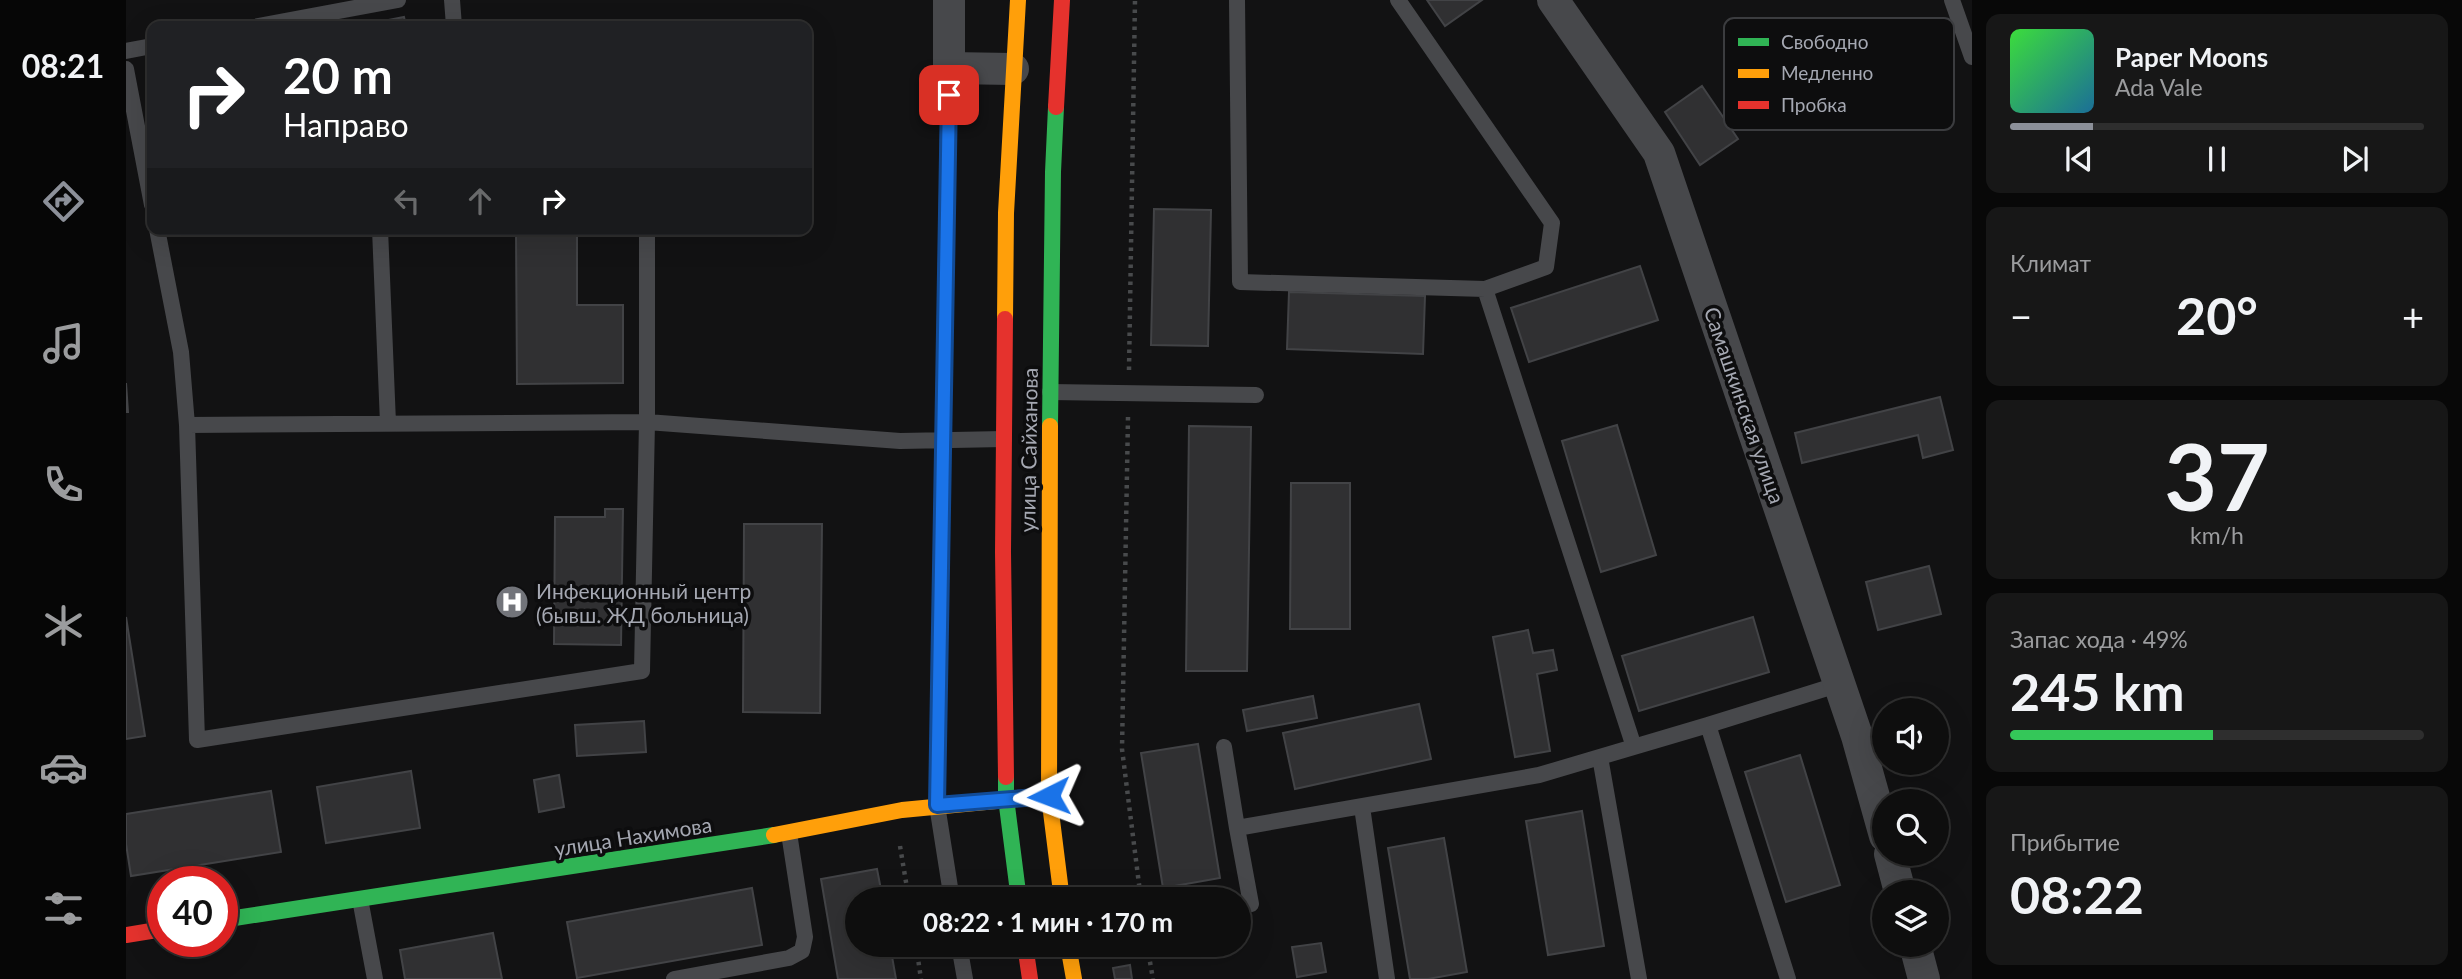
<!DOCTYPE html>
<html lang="ru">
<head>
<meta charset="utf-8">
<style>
	:root { --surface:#0e0e0e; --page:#171717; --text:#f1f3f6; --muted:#9b9c9e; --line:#2e2e2e; --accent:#8c9099 }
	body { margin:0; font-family:Lato,sans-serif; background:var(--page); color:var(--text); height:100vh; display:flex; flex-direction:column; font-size:26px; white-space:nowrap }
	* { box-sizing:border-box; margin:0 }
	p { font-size:23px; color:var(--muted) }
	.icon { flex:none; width:38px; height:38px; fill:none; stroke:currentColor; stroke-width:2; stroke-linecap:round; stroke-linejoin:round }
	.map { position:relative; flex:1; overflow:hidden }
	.panel { display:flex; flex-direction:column; gap:14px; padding:14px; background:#080808; width:490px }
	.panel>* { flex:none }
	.top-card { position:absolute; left:21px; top:21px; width:665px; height:214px; border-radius:14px; box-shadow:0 7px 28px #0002,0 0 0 2px var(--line); background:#202124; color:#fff; overflow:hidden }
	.controls { position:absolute; left:1746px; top:698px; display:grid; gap:14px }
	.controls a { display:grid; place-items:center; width:77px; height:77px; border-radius:50%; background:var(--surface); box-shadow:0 7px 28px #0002,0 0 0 2px var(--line); font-size:35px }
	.speed { position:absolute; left:21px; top:866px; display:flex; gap:14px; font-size:35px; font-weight:700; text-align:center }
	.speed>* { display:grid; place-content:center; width:91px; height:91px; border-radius:50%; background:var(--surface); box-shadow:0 7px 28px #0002,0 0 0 2px var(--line); line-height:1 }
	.speed .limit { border:10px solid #d22; background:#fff; color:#111 }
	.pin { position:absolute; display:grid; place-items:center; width:60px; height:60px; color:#fff; margin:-30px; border-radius:14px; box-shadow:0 4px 10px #0006 }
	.me { position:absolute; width:77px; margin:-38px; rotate:267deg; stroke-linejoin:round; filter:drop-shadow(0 0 5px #0008) }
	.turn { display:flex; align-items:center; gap:24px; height:147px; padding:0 21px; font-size:32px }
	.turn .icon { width:91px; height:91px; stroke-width:2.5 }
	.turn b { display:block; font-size:49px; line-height:60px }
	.lanes { display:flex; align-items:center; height:66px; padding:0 21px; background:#0003; justify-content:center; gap:35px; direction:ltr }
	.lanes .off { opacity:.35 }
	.big { font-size:52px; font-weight:700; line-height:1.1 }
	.panel .widget { flex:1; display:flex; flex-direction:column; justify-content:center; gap:10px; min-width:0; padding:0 24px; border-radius:14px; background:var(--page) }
	.panel .dial { align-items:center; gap:0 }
	.dial b { font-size:91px; line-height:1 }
	.song { display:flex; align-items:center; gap:21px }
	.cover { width:84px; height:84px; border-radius:10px; background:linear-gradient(135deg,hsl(120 70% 55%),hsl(200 70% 35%)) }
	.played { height:7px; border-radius:4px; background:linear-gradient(90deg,var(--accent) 20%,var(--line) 20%) }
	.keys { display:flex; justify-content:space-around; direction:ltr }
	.heat { display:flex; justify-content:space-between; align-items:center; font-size:38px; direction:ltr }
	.charge { height:10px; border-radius:5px; background:linear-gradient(90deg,#34c759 49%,var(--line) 0) }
	.trip { position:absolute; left:719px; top:887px; width:406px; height:70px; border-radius:35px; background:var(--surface); box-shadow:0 7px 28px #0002,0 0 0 2px var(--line); font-weight:700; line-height:70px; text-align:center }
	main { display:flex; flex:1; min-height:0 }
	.tab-bar { display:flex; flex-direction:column; width:126px; justify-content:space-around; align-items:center; background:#060606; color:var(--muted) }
	.tab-bar .icon { width:49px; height:49px }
	.tab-bar .on { color:var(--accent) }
	.tab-bar b { font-size:32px; color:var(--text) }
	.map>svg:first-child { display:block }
	.building { fill:#303032; stroke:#424346; stroke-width:2 }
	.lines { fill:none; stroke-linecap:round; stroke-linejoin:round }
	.path { stroke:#484a4c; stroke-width:4.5; stroke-dasharray:3.5 5; stroke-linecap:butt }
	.lane { stroke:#47484b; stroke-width:16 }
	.street { stroke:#47484b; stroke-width:32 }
	.fast { stroke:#30b455; stroke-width:16 }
	.slow { stroke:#ff9f0a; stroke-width:16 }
	.jam { stroke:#e5322d; stroke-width:16 }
	.route-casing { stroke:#114b97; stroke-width:18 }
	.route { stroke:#1a73e8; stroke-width:12 }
	.labels { text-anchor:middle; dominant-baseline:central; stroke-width:7; stroke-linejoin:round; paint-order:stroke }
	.street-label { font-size:21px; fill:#a5a8b2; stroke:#0d0d0e }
	.poi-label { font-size:21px; fill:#a5a8b2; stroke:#0d0d0e; text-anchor:start }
	.key { fill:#0d0d0e; stroke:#3b3c3f; stroke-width:2 }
	.key-label { font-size:19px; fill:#a5a8b2 }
</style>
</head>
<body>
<main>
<nav class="tab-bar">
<b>08:21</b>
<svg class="icon on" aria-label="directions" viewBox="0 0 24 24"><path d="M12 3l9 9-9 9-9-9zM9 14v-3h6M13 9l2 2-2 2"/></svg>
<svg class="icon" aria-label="music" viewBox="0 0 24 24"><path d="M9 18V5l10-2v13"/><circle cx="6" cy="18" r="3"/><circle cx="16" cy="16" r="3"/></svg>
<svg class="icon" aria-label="phone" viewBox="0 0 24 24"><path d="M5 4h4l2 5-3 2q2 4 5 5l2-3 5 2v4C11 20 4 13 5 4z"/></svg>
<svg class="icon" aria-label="climate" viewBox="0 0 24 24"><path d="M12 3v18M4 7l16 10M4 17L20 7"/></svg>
<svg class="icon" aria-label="car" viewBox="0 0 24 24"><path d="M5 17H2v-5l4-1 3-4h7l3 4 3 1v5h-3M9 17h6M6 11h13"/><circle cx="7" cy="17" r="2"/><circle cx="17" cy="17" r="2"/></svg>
<svg class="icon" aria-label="filters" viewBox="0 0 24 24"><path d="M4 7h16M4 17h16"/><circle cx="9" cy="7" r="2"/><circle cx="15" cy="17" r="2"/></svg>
</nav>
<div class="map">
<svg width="1846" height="979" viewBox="0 0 1846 979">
	<rect width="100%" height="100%" fill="#121213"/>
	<path class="building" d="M1301,0H1356L1319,26Z
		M278,17L280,26H232Z
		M26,65V95L21,66Z
		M1576,86L1612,139L1574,165L1539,112Z
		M1028,209L1085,210L1082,346L1025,345Z
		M390,229H451V305H497V383L391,384Z
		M1514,266L1532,320L1403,362L1385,308Z
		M1163,292L1299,296L1297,354L1161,349Z
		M0,383L2,412H0Z
		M1814,397L1827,450L1797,458L1792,435L1676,463L1669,433Z
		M1491,425L1530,555L1475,572L1436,441Z
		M1063,426L1125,427L1121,671H1060Z
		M1165,483H1224V629H1164Z
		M479,509H497L495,645L428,644L429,517H479Z
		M618,524H696L694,713L617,712Z
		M1803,566L1815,614L1752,630L1740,582Z
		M0,617L19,736L0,739Z
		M1627,617L1643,672L1513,711L1496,656Z
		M1402,630L1407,653L1427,650L1431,670L1411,674L1424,751L1389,757L1367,637Z
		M1187,696L1191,718L1121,731L1117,710Z
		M1293,704L1305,759L1169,789L1157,733Z
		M518,721L520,752L451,756L449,725Z
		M1072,744L1094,878L1037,888L1015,753Z
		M1674,755L1714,885L1660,902L1619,772Z
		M285,771L294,828L200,843L191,787Z
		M433,775L438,807L413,812L408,780Z
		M145,791L155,852L5,876L0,844V814Z
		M1456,811L1478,946L1422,955L1400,821Z
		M1318,838L1341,972L1302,979H1284L1262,848Z
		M751,869L757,900H732V945H764L770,979H712L695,879Z
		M626,888L636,945L451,978L441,922Z
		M367,933L376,979H279L274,950Z
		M1195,943L1200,972L1171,977L1166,947Z
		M1004,965L1006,979H989L987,968Z"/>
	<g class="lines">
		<path class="path" d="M1003,370L1009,0
			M1002,417L996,749L1015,900
			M774,846L783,900
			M790,945L795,979
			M1021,945L1027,979"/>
		<path class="lane" d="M326,0L328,26
			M1111,0L1114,282L1359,289L1420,267L1426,223L1272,0
			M1826,0L1846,57
			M132,26L272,0
			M0,51L26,46
			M823,68L811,805L826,900
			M0,69L26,205
			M31,229L55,352L61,425L71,740L516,671L521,422V229
			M254,229L262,423
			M1359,289L1508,747
			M924,392L1130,395
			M61,425L521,422L774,441L878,439
			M1582,725L1714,684
			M1098,747L1111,828
			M1474,757L1513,979
			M1236,807L1261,979
			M234,899L249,979
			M1113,906L1125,904L1111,828L1413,775L1582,725L1662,979
			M833,945L839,979
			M548,979L663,958L676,951L679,937L663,833"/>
		<path class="street" d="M823,0V68L887,69
			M1427,0L1533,153L1731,736L1759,836
			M1764,854L1774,892
			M1789,945L1798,979"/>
		<path class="fast" d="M924,426L927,172L930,107
			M880,777V798L893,900
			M96,920L648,835"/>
		<path class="slow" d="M879,319L880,213L892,0
			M924,426L923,796L936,900
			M648,835L776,810L923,796
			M942,945L948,979"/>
		<path class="jam" d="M930,107L936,0
			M879,319L877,552L880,777
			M0,935L37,929
			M899,945L904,979"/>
	</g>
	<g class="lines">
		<defs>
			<path id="route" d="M823,95L811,805L923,796"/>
		</defs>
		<use href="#route" class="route-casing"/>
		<use href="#route" class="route"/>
	</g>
	<defs>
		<symbol id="hospital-disc" viewBox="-11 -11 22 22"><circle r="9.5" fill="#72747a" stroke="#0d0d0e"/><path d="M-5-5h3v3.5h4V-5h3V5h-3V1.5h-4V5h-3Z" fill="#fff"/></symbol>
	</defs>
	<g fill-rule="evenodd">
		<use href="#hospital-disc" x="367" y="583" width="38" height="38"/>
	</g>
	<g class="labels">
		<g class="street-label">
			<text transform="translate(1619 405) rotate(71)">Самашкинская улица</text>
			<text transform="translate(902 450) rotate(-89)">улица Сайханова</text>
			<text transform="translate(507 836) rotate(-9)">улица Нахимова</text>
		</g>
		<g class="poi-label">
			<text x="410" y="590">Инфекционный центр<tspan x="410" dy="24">(бывш. ЖД больница)</tspan></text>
		</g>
	</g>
	<rect x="1598" y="18" width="230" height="112" rx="10" class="key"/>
	<rect x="1612" y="38" width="31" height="8" fill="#30b455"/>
	<rect x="1612" y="69" width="31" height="9" fill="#ff9f0a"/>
	<rect x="1612" y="101" width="31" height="8" fill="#e5322d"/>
	<g class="key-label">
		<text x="1655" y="49">Свободно</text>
		<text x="1655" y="80">Медленно</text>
		<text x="1655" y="112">Пробка</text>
	</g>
</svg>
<div class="controls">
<a><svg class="icon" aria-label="sound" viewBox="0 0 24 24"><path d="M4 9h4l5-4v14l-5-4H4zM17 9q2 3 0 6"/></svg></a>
<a><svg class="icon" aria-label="search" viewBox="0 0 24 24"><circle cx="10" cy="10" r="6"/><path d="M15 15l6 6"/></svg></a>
<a><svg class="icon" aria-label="layers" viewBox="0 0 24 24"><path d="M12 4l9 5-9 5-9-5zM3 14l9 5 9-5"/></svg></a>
</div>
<div class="speed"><div class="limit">40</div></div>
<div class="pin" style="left:823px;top:95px;background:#d93025"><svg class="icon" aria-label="arrive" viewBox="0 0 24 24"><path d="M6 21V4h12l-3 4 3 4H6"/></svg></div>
<svg class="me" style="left:923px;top:796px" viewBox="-20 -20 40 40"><path d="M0-17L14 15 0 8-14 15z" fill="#1a73e8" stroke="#fff" stroke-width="4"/></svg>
<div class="trip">08:22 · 1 мин · 170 m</div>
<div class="top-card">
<div class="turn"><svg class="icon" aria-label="right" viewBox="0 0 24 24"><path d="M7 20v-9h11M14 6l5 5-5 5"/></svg><div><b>20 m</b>Направо</div></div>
<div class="lanes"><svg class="icon off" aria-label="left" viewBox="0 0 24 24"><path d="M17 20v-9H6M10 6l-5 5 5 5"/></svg><svg class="icon off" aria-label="ahead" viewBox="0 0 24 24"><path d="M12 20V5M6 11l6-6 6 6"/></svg><svg class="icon" aria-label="right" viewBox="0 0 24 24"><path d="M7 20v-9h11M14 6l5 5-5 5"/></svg></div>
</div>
</div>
<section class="panel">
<div class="widget">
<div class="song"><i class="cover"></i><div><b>Paper Moons</b><p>Ada Vale</p></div></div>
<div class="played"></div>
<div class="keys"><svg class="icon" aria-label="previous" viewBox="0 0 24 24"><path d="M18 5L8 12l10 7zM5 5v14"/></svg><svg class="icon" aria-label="pause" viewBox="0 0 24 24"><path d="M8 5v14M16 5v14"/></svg><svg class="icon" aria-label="next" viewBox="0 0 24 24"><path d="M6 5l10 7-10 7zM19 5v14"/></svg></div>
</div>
<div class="widget"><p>Климат</p>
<div class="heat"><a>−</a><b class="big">20°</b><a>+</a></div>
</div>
<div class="widget dial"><b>37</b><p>km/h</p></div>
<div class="widget"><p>Запас хода · 49%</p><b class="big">245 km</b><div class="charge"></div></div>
<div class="widget"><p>Прибытие</p><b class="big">08:22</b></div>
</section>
</main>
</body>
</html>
